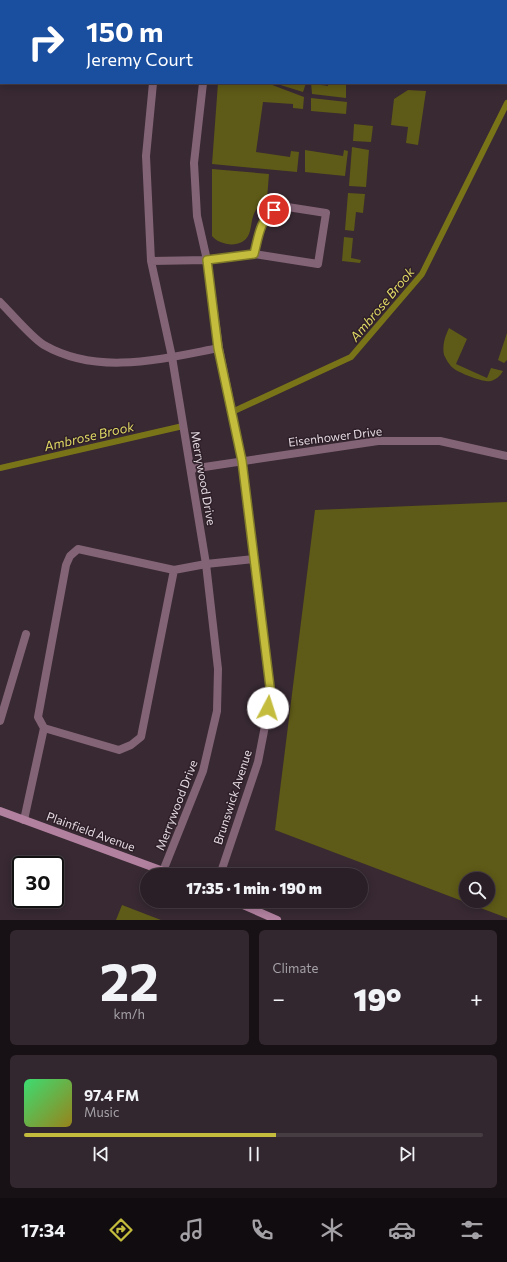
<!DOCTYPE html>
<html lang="en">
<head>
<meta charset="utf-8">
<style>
	:root { --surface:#2a1f26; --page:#32272e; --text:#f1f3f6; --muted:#a5a2a7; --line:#463d43; --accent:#c4bc3d }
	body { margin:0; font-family:Commissioner,sans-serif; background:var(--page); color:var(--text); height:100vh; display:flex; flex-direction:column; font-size:15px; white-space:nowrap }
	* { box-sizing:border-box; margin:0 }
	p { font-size:13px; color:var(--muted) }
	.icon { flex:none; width:22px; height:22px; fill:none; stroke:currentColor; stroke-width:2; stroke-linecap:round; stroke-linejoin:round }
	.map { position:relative; height:920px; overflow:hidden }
	.drawer { display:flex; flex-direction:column; gap:10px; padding:10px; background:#171115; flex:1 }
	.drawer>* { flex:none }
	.banner { position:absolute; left:0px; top:0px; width:507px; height:84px; box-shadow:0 2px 10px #0003,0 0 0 1px var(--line); background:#1a4fa0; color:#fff; overflow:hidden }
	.controls { position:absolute; left:459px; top:872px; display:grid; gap:8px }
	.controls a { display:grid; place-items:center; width:36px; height:36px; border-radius:50%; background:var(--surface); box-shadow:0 2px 10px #0003,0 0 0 1px var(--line); font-size:20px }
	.speed { position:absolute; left:12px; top:856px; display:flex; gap:8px; font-size:20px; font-weight:700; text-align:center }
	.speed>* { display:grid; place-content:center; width:52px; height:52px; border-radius:50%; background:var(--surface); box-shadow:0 2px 10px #0003,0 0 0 1px var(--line); line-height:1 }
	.speed .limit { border:2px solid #111; border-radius:6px; background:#fff; color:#111 }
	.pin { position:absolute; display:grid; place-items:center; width:34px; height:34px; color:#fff; margin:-17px; border:2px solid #fff; border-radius:50%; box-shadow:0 1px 4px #0007 }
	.me { position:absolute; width:44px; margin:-22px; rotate:5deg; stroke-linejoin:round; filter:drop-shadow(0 0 3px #0008) }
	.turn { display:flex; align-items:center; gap:14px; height:84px; padding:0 20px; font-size:18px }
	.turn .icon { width:52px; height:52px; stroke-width:2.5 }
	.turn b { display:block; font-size:28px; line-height:34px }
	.big { font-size:30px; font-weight:800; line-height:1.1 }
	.drawer .tile { flex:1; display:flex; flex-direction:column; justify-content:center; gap:6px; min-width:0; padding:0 14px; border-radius:6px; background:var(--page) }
	.drawer .dial { align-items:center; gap:0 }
	.dial b { font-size:52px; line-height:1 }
	.song { display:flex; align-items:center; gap:12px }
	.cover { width:48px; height:48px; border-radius:6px; background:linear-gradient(135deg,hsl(140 70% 55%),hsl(50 70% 35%)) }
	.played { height:4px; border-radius:2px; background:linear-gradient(90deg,var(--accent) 55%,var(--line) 55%) }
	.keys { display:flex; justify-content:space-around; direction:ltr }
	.heat { display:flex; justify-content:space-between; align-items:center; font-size:22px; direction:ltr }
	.drawer .tiles { flex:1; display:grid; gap:10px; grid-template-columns:1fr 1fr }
	.tile:last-child { grid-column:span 2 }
	.trip { position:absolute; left:140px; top:868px; width:228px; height:40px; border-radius:20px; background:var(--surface); box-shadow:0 2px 10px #0003,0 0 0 1px var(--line); font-weight:800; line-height:40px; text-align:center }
	.tabs { display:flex; height:64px; justify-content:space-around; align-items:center; background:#110c0f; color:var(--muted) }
	.tabs .icon { width:28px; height:28px }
	.tabs .on { color:var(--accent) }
	.tabs b { font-size:18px; color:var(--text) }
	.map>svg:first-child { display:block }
	.green { fill:#5e5a17; fill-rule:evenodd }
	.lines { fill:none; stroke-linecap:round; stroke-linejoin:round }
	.stream { stroke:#7a7419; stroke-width:6 }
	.service { stroke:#836477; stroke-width:8 }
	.minor { stroke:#836477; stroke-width:8 }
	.secondary { stroke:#b281a0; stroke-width:8 }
	.route-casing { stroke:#7f7a28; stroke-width:10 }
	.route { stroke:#c4bc3d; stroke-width:7 }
	.labels { text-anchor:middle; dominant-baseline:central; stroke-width:3; stroke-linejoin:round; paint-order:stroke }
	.street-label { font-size:12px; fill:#e4dae0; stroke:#2e1f28 }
	.water-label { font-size:13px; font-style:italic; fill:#e0d965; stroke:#2e1f28 }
</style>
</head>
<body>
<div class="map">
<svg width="507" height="920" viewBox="0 0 507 920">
	<rect width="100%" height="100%" fill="#382932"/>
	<path class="green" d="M218,83H267L304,97L303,109L293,108V104L263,102L256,152L290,157L291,151L299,152L297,172L212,164Z
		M274,83H306L303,92Z
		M311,83H321V85L328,86V83H346V98L312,94Z
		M408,90L426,91L418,145L406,143L408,127L391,125L394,99Z
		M311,98L347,102L346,114L311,111Z
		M354,124L373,126L371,142L353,141Z
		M352,147L369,150L366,187L349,186Z
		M305,150L343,156L344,150L348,151L345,176L305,172Z
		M212,169L269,174L267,199C264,204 259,206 256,210C251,217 252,227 249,234C243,249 220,246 212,236Z
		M348,193L365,194L363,213L356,212L354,231L345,230Z
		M344,237L353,238L351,258L361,260L360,263L342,261Z
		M449,328L467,339L456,364L487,378L491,368L503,371C500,376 497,379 491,381C484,383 459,373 453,368C449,365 446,359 444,355C442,346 445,336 449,328Z
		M507,333V360L504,363L498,360Z
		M507,502V918L275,830L315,510ZM466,879H488V901H466Z
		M122,905L161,920H116Z"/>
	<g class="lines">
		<path class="stream" d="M232,412L351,357L422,274L507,103
			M0,468L183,426"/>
		<path class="service" d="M28,1L29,0
			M0,62L1,60
			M0,302C11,313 32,338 44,345C98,376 161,359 219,348
			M78,549L174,570L141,737L131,745L119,750L44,728L38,717L66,565L70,556Z
			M174,570L206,564L254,559
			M0,721L26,634
			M24,820L44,728"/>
		<path class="minor" d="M160,0V1
			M212,1V0
			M153,83L146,156L151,261L172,357L206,564L218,669L217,711L203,771L163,871
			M203,83L194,163L197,216L207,260L219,348L242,461L271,695L258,762L220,875
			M151,261L207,260L254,254L318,264L326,213L281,206L267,214L260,229L254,254
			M191,469L378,441H440L507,456"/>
		<path class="secondary" d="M0,811L174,875
			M234,901L277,920"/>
	</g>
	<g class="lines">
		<defs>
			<path id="route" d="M268,708L271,695L242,461L218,348L207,260L254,254C258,239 260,219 274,210"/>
		</defs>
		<use href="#route" class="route-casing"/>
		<use href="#route" class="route"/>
	</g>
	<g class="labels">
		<g class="street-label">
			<text transform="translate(335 436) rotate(-7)">Eisenhower Drive</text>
			<text transform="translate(204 478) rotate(80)">Merrywood Drive</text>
			<text transform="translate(232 797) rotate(-72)">Brunswick Avenue</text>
			<text transform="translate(176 805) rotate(-69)">Merrywood Drive</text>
			<text transform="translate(91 831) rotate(20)">Plainfield Avenue</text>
		</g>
		<g class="water-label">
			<text transform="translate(382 304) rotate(-50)">Ambrose Brook</text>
			<text transform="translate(89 436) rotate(-13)">Ambrose Brook</text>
		</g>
	</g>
</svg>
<div class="controls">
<a><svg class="icon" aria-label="search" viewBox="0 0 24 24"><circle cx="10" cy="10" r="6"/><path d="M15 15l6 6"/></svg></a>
</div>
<div class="speed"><div class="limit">30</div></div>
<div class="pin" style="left:274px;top:210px;background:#d93025"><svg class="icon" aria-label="arrive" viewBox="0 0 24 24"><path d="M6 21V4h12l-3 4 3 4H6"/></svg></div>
<svg class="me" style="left:268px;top:708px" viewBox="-20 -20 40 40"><circle r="19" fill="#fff"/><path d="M0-13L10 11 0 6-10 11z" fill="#c4bc3d"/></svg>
<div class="trip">17:35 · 1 min · 190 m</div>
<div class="banner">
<div class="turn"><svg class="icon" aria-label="right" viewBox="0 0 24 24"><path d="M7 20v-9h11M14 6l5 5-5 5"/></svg><div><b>150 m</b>Jeremy Court</div></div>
</div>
</div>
<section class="drawer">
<div class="tiles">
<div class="tile dial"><b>22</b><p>km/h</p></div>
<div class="tile"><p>Climate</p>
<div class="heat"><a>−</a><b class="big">19°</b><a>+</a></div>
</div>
<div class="tile">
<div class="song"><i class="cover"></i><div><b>97.4 FM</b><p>Music</p></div></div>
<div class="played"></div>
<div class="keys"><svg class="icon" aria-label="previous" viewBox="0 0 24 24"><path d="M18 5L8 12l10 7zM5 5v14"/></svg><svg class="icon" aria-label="pause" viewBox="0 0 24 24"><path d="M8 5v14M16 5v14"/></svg><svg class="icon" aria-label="next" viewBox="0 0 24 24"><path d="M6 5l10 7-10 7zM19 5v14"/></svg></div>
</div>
</div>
</section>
<nav class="tabs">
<b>17:34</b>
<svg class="icon on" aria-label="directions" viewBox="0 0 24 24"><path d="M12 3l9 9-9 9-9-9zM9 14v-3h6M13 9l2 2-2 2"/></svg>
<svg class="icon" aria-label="music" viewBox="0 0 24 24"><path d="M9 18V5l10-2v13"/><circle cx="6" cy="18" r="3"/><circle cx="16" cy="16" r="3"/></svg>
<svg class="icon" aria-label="phone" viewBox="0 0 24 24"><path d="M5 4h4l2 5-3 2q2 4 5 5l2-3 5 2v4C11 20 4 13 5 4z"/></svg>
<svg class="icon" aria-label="climate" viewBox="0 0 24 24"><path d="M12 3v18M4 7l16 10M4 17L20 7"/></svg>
<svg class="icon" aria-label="car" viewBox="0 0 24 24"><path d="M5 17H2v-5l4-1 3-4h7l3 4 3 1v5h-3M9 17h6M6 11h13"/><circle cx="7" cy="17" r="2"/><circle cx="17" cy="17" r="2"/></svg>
<svg class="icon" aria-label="filters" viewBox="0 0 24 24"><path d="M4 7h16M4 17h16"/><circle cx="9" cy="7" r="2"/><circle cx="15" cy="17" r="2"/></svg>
</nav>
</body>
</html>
